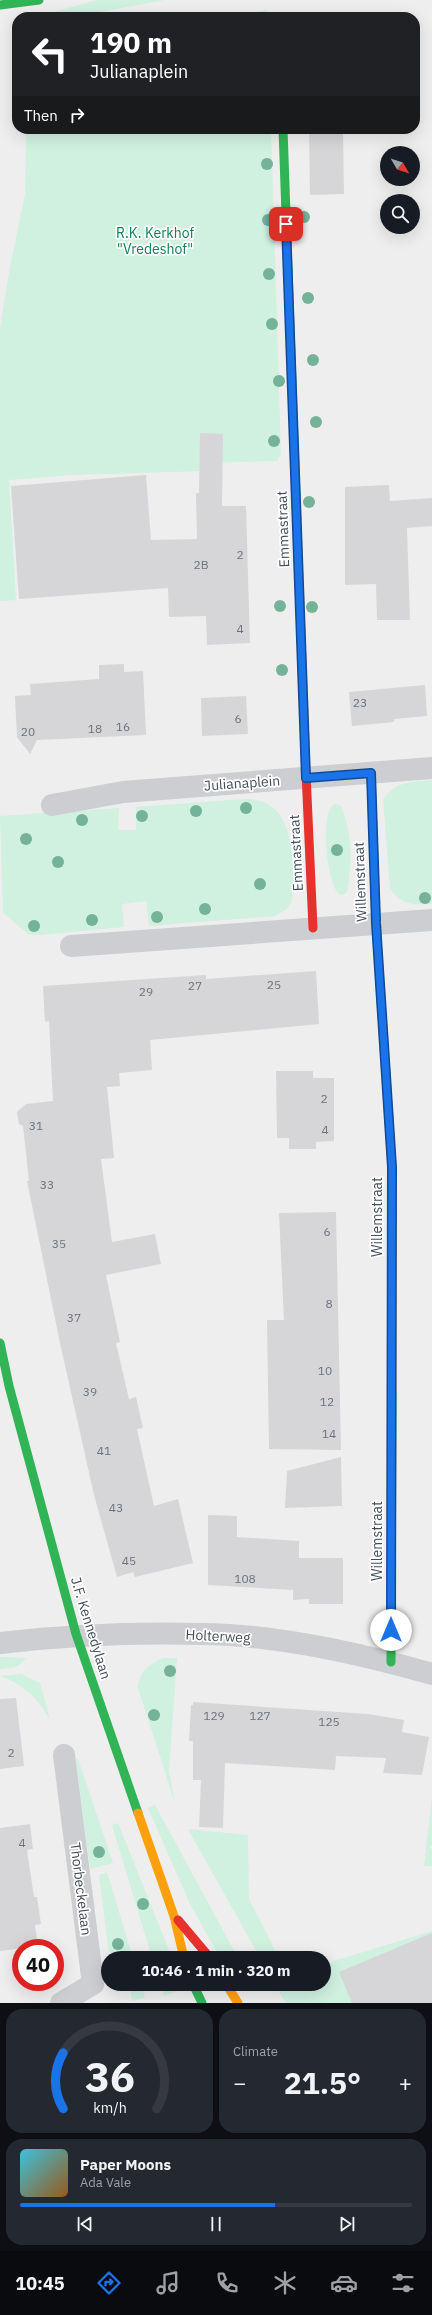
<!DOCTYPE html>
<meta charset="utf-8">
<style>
:root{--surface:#171b24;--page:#242831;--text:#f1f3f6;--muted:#9ea1a6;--line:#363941;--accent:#1a73e8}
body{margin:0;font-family:"IBM Plex Sans",sans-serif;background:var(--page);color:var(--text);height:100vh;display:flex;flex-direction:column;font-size:15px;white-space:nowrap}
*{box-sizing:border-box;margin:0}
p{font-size:13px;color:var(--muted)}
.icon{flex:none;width:22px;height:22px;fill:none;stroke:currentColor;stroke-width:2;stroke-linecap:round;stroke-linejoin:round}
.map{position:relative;height:2003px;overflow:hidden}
.details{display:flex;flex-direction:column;gap:6px;padding:6px;background:#0d0f14;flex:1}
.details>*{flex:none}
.top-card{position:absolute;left:12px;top:12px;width:408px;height:122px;border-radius:16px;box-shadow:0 4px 16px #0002;background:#202124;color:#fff;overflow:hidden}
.needle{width:26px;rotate:129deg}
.tools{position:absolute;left:380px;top:146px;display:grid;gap:8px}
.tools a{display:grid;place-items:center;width:40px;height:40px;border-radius:50%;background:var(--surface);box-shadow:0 4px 16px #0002;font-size:20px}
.speed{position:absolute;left:12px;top:1939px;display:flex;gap:8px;font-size:20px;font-weight:700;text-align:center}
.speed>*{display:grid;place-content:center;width:52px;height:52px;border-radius:50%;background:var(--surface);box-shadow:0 4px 16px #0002;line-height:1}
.speed .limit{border:6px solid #d22;background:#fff;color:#111}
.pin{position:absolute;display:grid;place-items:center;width:34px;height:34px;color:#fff;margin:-17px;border-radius:8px;box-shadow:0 2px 6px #0006}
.me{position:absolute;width:44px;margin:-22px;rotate:0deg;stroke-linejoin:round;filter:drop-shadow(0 0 3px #0008)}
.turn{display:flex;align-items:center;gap:14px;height:84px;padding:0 12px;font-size:18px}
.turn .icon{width:52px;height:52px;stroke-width:2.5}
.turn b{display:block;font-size:28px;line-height:34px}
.then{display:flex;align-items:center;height:38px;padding:0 12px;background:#0003;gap:8px;font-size:15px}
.big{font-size:30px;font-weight:700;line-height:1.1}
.details .card{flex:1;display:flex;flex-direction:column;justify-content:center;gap:6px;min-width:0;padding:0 14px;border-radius:16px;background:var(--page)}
.details .dial{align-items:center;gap:0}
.dial svg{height:104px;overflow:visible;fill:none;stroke:var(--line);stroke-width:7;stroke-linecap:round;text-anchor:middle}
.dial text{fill:var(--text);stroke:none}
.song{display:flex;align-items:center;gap:12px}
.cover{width:48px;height:48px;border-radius:6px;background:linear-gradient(135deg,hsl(190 70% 55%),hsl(30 70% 35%))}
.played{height:4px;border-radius:2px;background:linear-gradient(90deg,var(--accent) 65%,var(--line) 65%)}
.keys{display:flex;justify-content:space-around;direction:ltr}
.heat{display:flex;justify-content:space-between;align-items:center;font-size:22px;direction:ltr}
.details .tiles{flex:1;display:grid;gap:6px;grid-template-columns:1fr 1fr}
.card:last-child{grid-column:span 2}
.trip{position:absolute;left:101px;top:1951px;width:230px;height:40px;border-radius:20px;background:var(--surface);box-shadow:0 4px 16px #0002;font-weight:700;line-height:40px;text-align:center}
.tab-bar{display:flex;height:64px;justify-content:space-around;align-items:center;background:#090b0e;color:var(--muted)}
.tab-bar .icon{width:28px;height:28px}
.tab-bar .active{color:var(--accent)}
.tab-bar b{font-size:18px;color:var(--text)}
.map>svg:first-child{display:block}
.green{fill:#d0f0e0}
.building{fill:#d6d6d8}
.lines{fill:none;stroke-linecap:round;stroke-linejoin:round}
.street{stroke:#ccced1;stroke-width:22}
.fast{stroke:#30b455;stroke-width:9}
.slow{stroke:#ff9f0a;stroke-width:9}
.jam{stroke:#e5322d;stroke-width:9}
.tree{fill:#75b29a}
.route-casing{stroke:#114b97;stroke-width:10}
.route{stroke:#1a73e8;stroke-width:7}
.labels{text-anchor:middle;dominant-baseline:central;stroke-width:3.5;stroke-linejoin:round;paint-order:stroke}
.number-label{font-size:12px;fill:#6a727c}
.park-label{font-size:14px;fill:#118155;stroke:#fff}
.street-label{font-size:14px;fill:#444e5b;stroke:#fff}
</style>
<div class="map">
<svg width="432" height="2003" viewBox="0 0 432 2003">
<rect width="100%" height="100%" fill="#efeeee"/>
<!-- green -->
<g class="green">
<polygon points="97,0 165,0 73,17 35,17"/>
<polygon points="267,10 267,17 225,17"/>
<polygon points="26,129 271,129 281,454 277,461 273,461 204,463 204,471 74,475 9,480 16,600 0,601 0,327 10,267 25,194"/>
<path d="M432,780v124c-19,1 -31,1 -42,-16l-7,-88c12,-19 29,-18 49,-20z"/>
<path d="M231,800c8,0 17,-2 25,0 41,7 38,69 36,101l-6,9 -11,6 -126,10 -3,-25 -24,3 2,23 -84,8 -12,-1 -25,-21 -3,-97 119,-8 -1,22h18v-23z"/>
<path d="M334,804l6,1c13,27 12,58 7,87l-5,3 -4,-1c-11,-16 -19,-78 -4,-90z"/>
<path d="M0,1657l26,1c-7,10 -14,10 -26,11z"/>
<path d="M163,1658h14l-8,113 6,32 -37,-115c1,-17 11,-23 25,-30z"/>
<path d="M21,1674l19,9 10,37c-12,-22 -27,-36 -50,-44z"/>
<polygon points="76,1759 78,1759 113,1863 90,1869"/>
<polygon points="432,1797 432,1845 430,1847 432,1851 432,1866 424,1866"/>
<polygon points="155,1805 238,1958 220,1958 190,1904 148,1808"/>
<polygon points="118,1823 172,1958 152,1958 112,1825"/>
<polygon points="188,1829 248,1835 249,1899 279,1958 260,1958"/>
<polygon points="107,1872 133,1958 126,1958 125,1951 109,1953 99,1875"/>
<polygon points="432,1931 432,2003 286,2003 274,1984 324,1984 324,1964"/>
<polygon points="130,1984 141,1984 145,1998 132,2001"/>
<polygon points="161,1984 183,1984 185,1988 164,1996"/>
</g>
<!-- building -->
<g class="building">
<polygon points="309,129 343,129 344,194 310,195"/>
<polygon points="200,433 223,434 222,506 246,506 250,643 207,645 206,616 169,617 168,588 19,599 11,486 146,475 151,540 197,539 196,493 199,493"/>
<polygon points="389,485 390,501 432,498 432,526 407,528 410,620 377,620 376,584 345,585 345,487"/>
<polygon points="124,664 124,672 143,671 146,735 37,740 30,754 17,737 15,696 31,695 30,684 99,679 99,665"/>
<polygon points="425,685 427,716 394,719 394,722 352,726 349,692"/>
<polygon points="246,696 248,734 202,736 201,698"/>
<polygon points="316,971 319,1024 150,1040 152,1070 119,1073 120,1086 107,1087 114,1158 101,1159 112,1242 155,1234 161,1264 106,1275 120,1342 116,1343 129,1399 136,1397 143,1428 137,1429 154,1506 178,1499 193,1563 135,1577 133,1572 117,1577 94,1495 60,1343 27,1181 29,1181 23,1126 19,1124 17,1112 26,1104 53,1101 49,1021 45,1022 43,986 206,975 206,979"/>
<polygon points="276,1071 313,1071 313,1078 334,1078 334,1141 316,1142 316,1149 289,1149 289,1138 277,1138"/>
<polygon points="336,1212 341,1450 269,1449 267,1320 284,1320 279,1213"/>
<polygon points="341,1457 342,1506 285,1508 287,1471"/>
<polygon points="208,1515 237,1516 237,1537 299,1541 299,1558 343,1558 343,1604 309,1604 309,1599 293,1600 293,1590 208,1585"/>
<polygon points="16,1698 24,1766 0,1769 0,1699"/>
<polygon points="193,1702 368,1714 404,1720 402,1732 429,1737 422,1775 383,1773 386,1758 336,1756 335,1770 225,1763 223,1828 199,1827 201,1780 193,1780 193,1741 189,1741 191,1705 193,1705"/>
<polygon points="30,1824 33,1849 27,1850 34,1897 37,1897 41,1924 35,1925 38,1946 0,1951 0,1828"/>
<polygon points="432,1933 432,2003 352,2003 339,1972"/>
</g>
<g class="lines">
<!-- street -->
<g class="street">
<polyline points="52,805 123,792 432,768"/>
<polyline points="71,946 432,920"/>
<path d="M0,1643c67,-8 135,-11 203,-9 77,1 156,19 229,40"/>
<polyline points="61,2003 93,1984 64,1755"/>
</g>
<!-- fast -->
<g class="fast">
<polyline points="0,5 39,0"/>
<polyline points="283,129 296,498"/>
<polyline points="371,773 376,923 389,1121"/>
<polyline points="0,1343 9,1386 76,1634 138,1813"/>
<polyline points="391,1662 392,1393"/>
<polyline points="193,1984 202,2003"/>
</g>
<!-- slow -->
<g class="slow">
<polyline points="296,498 306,773"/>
<polyline points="389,1121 392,1167 392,1393"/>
<polyline points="138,1813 174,1916 184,1958"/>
<polyline points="226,1984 238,2003"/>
</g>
<!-- jam -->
<g class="jam">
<polyline points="306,773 313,928"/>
<polyline points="178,1920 210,1958"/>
</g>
</g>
<!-- trees -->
<g class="tree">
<circle cx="267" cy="164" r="6"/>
<circle cx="304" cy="217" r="6"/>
<circle cx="268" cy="220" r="6"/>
<circle cx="269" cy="274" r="6"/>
<circle cx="308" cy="298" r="6"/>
<circle cx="272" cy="324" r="6"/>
<circle cx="313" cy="360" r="6"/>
<circle cx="279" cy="381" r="6"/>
<circle cx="316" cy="422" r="6"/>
<circle cx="274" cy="441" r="6"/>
<circle cx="309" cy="502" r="6"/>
<circle cx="280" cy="606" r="6"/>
<circle cx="312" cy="607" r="6"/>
<circle cx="282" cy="670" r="6"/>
<circle cx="246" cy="808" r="6"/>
<circle cx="196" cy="811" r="6"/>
<circle cx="142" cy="816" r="6"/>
<circle cx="82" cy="820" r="6"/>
<circle cx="26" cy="839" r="6"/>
<circle cx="337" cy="850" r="6"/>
<circle cx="58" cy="862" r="6"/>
<circle cx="260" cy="884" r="6"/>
<circle cx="425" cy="898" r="6"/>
<circle cx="205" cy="909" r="6"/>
<circle cx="157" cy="917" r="6"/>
<circle cx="92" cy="920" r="6"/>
<circle cx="34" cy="926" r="6"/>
<circle cx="170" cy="1671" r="6"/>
<circle cx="154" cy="1715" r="6"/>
<circle cx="99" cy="1852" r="6"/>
<circle cx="143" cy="1904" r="6"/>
<circle cx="118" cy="1944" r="6"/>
</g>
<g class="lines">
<!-- route casing -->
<g class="route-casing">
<polyline id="route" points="286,224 306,778 371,773 376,923 392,1167 391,1630"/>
</g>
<!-- route -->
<use href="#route" class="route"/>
</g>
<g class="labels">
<!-- number labels -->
<g class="number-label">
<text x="240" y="554">2</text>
<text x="201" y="564">2B</text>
<text x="240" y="628">4</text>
<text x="360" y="702">23</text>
<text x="238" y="718">6</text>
<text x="123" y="726">16</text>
<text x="95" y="728">18</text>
<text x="28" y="731">20</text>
<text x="274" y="984">25</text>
<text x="195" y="985">27</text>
<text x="146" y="991">29</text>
<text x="324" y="1098">2</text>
<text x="36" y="1125">31</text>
<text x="325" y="1129">4</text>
<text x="47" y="1184">33</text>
<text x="327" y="1231">6</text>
<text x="59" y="1243">35</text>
<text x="329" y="1303">8</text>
<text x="74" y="1317">37</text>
<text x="325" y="1370">10</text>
<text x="90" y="1391">39</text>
<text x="327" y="1401">12</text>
<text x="329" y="1433">14</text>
<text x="104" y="1450">41</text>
<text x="116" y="1507">43</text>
<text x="129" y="1560">45</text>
<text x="245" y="1578">108</text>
<text x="214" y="1715">129</text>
<text x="260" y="1715">127</text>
<text x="329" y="1721">125</text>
<text x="11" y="1752">2</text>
<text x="22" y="1842">4</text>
</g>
<!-- park labels -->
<g class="park-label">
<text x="155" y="233">R.K. Kerkhof<tspan x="155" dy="16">"Vredeshof"</tspan></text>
</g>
<!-- street labels -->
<g class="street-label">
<text transform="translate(283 529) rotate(-92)">Emmastraat</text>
<text transform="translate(242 783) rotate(-4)">Julianaplein</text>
<text transform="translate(296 853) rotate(-93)">Emmastraat</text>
<text transform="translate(360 882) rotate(-92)">Willemstraat</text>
<text transform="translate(377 1217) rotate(-90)">Willemstraat</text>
<text transform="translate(377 1541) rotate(-90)">Willemstraat</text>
<text transform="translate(91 1628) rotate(73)">J.F. Kennedylaan</text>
<text transform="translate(218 1636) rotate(3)">Holterweg</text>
<text transform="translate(81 1889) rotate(83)">Thorbeckelaan</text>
</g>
</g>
</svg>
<div class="tools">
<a><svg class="needle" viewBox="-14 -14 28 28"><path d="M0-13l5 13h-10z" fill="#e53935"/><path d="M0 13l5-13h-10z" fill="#9ea1a6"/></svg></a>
<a><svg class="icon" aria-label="search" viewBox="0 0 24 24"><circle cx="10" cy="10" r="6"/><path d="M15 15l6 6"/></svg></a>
</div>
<div class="speed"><div class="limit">40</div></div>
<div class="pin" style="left:286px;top:224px;background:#d93025"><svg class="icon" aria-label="arrive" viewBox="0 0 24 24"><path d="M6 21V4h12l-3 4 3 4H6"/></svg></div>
<svg class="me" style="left:391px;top:1630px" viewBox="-20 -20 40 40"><circle r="19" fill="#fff"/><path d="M0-13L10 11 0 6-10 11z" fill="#1a73e8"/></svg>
<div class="trip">10:46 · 1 min · 320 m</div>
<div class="top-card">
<div class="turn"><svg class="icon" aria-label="left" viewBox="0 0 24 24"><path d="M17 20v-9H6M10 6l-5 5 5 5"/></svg><div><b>190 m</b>Julianaplein</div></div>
<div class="then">Then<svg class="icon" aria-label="right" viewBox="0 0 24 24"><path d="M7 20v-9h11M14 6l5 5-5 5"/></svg></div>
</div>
</div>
<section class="details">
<div class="tiles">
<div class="card dial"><svg viewBox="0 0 100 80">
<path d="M14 69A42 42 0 1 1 86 69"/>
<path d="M14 69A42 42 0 0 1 14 26" stroke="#1a73e8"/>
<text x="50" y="56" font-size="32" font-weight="700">36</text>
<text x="50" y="72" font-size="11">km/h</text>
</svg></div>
<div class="card"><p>Climate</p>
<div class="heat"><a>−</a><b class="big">21.5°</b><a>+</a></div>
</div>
<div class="card">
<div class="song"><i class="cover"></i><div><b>Paper Moons</b><p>Ada Vale</p></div></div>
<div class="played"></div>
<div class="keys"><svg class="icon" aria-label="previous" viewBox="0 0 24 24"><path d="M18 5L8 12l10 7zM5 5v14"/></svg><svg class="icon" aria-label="pause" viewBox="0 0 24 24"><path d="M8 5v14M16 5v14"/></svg><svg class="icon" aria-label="next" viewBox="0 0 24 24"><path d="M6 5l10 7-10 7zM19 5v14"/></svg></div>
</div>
</div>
</section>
<nav class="tab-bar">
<b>10:45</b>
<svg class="icon active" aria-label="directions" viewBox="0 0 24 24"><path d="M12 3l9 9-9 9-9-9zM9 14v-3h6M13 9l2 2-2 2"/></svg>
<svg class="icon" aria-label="music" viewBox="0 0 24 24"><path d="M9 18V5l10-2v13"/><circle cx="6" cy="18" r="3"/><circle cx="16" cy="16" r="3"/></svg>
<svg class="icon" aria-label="phone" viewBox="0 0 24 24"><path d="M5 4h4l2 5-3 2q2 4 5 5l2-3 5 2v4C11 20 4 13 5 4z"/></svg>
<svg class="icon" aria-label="climate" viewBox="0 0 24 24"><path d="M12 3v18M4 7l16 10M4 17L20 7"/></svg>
<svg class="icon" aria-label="car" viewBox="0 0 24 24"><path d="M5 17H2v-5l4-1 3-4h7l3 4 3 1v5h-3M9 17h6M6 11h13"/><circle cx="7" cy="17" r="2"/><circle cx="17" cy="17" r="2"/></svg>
<svg class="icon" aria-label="filters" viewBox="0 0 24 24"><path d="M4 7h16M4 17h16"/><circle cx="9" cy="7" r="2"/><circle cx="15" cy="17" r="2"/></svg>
</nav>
